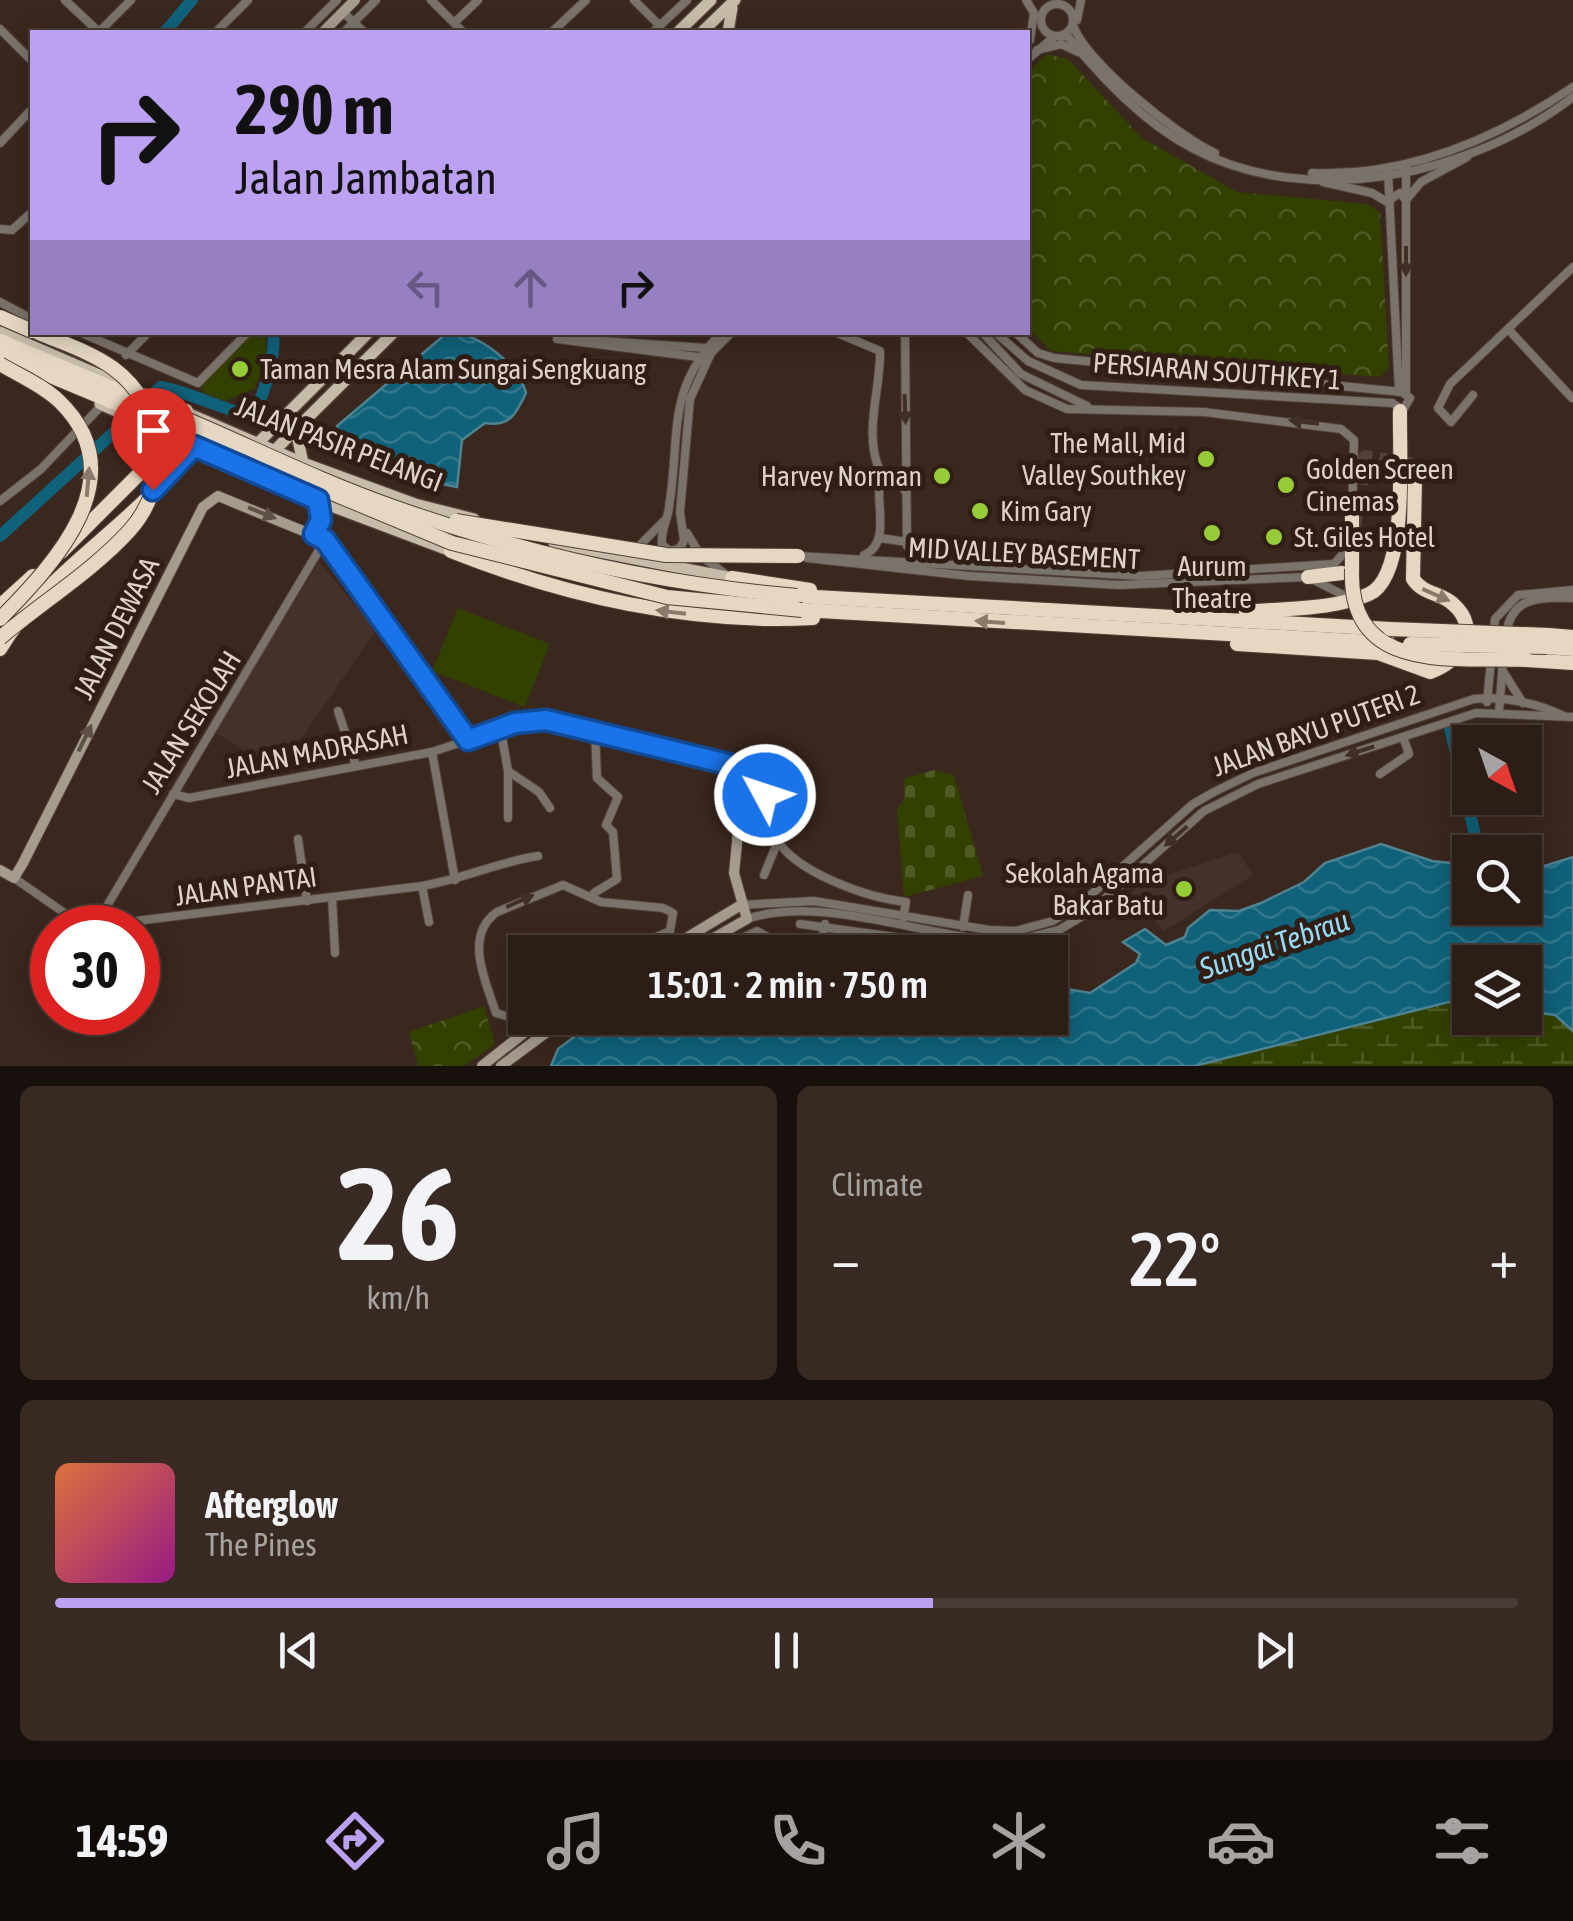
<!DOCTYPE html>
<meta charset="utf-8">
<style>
:root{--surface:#2c1d16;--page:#382a23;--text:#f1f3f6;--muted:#a6a2a1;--line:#483b35;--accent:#bca0f2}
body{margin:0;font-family:"Asap Condensed",sans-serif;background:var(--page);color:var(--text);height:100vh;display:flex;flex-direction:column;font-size:38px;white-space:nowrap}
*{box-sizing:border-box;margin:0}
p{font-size:32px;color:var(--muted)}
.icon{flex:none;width:55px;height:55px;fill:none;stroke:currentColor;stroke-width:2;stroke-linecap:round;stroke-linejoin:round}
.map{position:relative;height:1066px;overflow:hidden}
.side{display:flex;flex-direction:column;gap:20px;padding:20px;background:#18100c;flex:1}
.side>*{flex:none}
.guide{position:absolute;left:30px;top:30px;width:1000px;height:305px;border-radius:0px;box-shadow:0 5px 25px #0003,0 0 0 2px var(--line);background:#bca0f2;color:#111;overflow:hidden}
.needle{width:65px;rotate:140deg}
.controls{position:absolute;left:1452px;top:725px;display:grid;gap:20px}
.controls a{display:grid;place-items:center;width:90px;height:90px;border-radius:0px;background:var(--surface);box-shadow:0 5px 25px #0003,0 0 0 2px var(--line);font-size:50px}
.speed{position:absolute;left:30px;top:905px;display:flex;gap:20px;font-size:50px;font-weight:700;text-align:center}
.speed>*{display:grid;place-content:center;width:130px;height:130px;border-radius:50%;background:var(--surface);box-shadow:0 5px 25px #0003,0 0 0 2px var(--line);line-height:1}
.speed .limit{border:15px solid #d22;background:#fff;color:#111}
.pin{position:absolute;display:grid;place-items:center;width:85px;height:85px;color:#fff;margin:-102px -42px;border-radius:50% 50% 50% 0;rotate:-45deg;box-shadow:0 0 10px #0007}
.pin .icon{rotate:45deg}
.me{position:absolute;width:110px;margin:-55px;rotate:310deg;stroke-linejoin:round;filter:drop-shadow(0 0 8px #0008)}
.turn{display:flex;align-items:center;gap:35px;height:210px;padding:0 40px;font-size:45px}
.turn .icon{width:130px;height:130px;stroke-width:2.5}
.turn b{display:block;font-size:70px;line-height:85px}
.lanes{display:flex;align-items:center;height:95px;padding:0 40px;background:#0003;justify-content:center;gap:50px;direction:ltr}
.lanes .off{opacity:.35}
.big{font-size:75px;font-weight:600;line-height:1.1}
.side .widget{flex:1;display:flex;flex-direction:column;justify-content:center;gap:15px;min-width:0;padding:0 35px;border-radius:15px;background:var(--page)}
.side .dial{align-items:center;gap:0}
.dial b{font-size:130px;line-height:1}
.song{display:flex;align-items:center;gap:30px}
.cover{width:120px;height:120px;border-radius:15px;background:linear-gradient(135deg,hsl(20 70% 55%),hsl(310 70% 35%))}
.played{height:10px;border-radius:5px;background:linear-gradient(90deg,var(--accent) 60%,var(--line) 60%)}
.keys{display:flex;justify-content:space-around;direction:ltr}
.heat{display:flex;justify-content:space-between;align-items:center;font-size:55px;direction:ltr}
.side .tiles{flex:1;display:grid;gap:20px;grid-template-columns:1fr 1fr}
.widget:last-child{grid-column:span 2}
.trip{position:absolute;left:508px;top:935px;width:560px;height:100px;border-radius:0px;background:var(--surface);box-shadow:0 5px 25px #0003,0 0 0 2px var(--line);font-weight:600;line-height:100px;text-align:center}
.menu{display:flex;height:160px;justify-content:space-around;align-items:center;background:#120c09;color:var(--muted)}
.menu .icon{width:70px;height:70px}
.menu .active{color:var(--accent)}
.menu b{font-size:45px;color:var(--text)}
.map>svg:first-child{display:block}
.education{fill:#45312c}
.forest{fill:url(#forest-crowns)}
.wetland{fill:url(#wetland-marsh)}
.cemetery{fill:url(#cemetery-stones)}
.park{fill:#324100}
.water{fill:url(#water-waves);stroke:#4e8392;stroke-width:2.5}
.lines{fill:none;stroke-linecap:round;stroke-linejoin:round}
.river{stroke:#10617a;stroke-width:12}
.highway-tunnel{stroke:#534038;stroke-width:14;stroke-dasharray:14 7;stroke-linecap:butt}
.street-casing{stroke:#54423a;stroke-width:10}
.secondary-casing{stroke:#54423a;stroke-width:12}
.primary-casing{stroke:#54423a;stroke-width:14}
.highway-casing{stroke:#54423a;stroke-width:16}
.street{stroke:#79736b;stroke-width:8}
.secondary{stroke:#a59c8e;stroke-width:10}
.primary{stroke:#c7bba9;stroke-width:11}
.highway{stroke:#e5d7c2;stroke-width:14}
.highway-bridge-casing{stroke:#54423a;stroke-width:16;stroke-linecap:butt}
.highway-bridge{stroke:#e5d7c2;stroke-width:14}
.oneway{fill:#3f2f26}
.oneway2{fill:#8a7a6c}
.oneway3{fill:#5f5045}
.route-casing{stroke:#114b97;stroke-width:25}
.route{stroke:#1a73e8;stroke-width:18}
.poi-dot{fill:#96cc39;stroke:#301e15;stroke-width:4}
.labels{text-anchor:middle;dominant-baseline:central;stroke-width:10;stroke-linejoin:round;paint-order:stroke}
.poi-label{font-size:28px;fill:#ded1cb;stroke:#301e15;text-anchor:start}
.street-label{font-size:28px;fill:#ded1cb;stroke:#301e15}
.water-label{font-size:30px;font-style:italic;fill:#95daf6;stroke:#301e15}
</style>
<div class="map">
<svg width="1573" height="1066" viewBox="0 0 1573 1066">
<defs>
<pattern id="forest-crowns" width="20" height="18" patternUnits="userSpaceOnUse" patternTransform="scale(2.5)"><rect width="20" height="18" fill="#324100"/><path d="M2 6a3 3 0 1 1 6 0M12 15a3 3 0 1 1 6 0" fill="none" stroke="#4f5b24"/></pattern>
<pattern id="wetland-marsh" width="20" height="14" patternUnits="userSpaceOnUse" patternTransform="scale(2.5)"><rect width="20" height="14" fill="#324100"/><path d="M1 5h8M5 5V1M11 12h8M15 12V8" fill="none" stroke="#4f5b24"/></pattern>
<pattern id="cemetery-stones" width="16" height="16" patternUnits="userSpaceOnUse" patternTransform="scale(2.5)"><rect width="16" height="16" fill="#324100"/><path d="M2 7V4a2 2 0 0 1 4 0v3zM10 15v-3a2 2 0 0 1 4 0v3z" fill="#4f5b24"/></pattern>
<pattern id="water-waves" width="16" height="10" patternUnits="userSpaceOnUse" patternTransform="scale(2.5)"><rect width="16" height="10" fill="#10617a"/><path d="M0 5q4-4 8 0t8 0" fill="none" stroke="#32778c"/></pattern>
</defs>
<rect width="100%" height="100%" fill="#3a271e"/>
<!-- education -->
<g class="education">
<polygon points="319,562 376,630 279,771 214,732"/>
<polygon points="1238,852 1253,875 1164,931 1129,895 1142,883"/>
</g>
<!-- forest -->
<g class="forest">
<polygon points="1046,54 1068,59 1142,138 1237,192 1367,204 1380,212 1389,368 1380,377 1051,351 1028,328 1028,72"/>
<polygon points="484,1006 495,1044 464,1066 418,1066 409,1032"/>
</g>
<!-- wetland -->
<polygon class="wetland" points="1450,1001 1470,1004 1470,1018 1525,1018 1525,1011 1555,1015 1573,1031 1573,1066 1194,1066"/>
<!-- cemetery -->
<polygon class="cemetery" points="934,770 954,775 983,876 904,897 897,810 904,799 904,779"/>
<!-- park -->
<g class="park">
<polygon points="253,333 266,333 266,360 254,389 225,401 204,393 200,385"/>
<polygon points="458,608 550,644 525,707 432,671"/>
</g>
<!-- water -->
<g class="water">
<path d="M448,332c29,0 71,32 78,61 -10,21 -16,34 -41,30l-23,17 -5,47c-30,-5 -116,-28 -120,-61z"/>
<polygon points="1381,844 1432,861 1470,865 1470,908 1525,908 1525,872 1573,857 1573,1031 1555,1015 1525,1011 1525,962 1470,962 1470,1004 1449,1002 1194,1066 551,1066 558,1049 599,1018 1050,1018 1050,986 1090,993 1136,963 1140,954 1123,942 1145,929 1166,945 1185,937 1188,928 1210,910 1239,911 1261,903 1304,882 1325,863"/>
</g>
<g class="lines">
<!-- river -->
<g class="river">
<polyline points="165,32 192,0"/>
<path d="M156,391l5,-4c31,6 57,21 88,28 15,-11 27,-63 24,-83"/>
<polyline points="0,536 122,425"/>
<polyline points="1450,728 1479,852"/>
</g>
<!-- highway-tunnel -->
<polyline class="highway-tunnel" points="1354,526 1365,457 1409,464 1415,477"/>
<!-- street casing -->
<g class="street-casing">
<g id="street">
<polyline points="65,0 99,32"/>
<polyline points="431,0 463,32"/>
<polyline points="634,0 660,26"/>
<polyline points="1026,0 1034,13 1030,40"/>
<circle cx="1057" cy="20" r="16"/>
<polyline points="343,12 364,32"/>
<polyline points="1077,20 1081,0"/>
<polyline points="454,23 478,0"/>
<path d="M1073,25c12,37 106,112 142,128"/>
<polyline points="0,29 32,61"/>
<polyline points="99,32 131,0"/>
<polyline points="216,32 248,0"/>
<polyline points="305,32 337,0"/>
<polyline points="344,32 376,0"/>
<polyline points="552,32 586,0"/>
<polyline points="653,32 687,0"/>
<path d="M1061,36l7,1c35,42 75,85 124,111 118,63 280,27 381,-51"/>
<polyline points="1037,50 1061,44 1078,52"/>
<polyline points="1028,59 1055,36"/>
<polyline points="0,143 32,109"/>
<polyline points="1388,172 1399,392"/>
<path d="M1312,173c95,4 184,-34 261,-86"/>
<polyline points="1323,182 1372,193 1389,203"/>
<polyline points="1391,199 1400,193 1406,200 1421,182 1467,157"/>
<polyline points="0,229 12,230 32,212"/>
<polyline points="0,302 32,319"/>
<polyline points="1508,329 1572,398"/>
<polyline points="79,332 198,383 248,332"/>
<path d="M722,332c-57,58 -41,101 -53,175 -1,13 -9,24 -7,38l8,6 9,-2 5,-8 -4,-29 10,-113 21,-46 21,-21"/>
<path d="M835,332l45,19c1,39 -18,84 1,122"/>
<polyline points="905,332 907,546 927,562"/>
<polyline points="966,332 1025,390 1067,409 1204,412 1341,429 1354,440 1352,519"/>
<polyline points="982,332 1021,374 1087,406"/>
<polyline points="995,332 1028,361 1081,385 1392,403"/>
<polyline points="1015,332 1038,353 1054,358 1402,392 1410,398 1403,410 1392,403"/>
<polyline points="566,334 601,341 706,348"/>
<polyline points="557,339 698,357"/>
<polyline points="126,355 149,332"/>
<polyline points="1406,393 1406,168"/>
<polyline points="1473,395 1451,422 1438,408 1450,384 1573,267"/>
<polyline points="881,473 895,473 905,491"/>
<polyline points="0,501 41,469 102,405"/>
<polyline points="687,533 701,556 724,573"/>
<polyline points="880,538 907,542"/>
<polyline points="635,550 664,521"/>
<path d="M864,555c29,-12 9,-57 17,-82"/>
<polyline points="798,556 1141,576 1334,564 1343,554 1347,537"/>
<polyline points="807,558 969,576 1118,585 1308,577 1351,599"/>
<polyline points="1494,632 1495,619 1518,595 1573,590"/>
<path d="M1506,636c4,-40 34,-39 67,-38"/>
<polyline points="1504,673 1523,703"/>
<polyline points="1487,702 1491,661"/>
<polyline points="338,711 356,766"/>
<polyline points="1499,712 1503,660"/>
<polyline points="495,731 502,737 508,771 539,792 550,808"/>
<polyline points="432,752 455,880"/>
<path d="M736,766c35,25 23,40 40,72 19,35 93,60 130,64l-3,16"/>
<polyline points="508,771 508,818"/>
<polyline points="1380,774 1409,754 1403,737"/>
<polyline points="173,794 189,798 432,752 468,740"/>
<polyline points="736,838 774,834"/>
<polyline points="298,839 307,901"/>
<polyline points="764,875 778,841"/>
<path d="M14,878l65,45 16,3 327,-40c41,-7 76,-24 116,-30"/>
<polyline points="422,886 429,922"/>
<polyline points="594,893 617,879 613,832 606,825 618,797 597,778 595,730"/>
<polyline points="332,897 335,953"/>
<path d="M741,905l73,-4 175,29 27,1 37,-10 32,-21 108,-96 21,-12 39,-19 221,-74c30,-3 63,4 90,17"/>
<path d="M747,919c70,-24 171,15 243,21h28l41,-10 32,-19 113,-100 54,-27 218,-71 97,4"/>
<polyline points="800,924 895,937 900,941 899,952"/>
<polyline points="95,926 325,540"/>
<polyline points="963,927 968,895"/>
<polyline points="705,944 723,947 757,931 794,952"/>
<polyline points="820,952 825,924"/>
<path d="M525,1007l-19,9 -10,-3c-10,-31 -33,-77 1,-101l66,-27 38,17 62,6 10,5 -3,18 -47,21"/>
</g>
</g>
<!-- secondary casing -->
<g class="secondary-casing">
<g id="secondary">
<polyline points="323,32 355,0"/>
<polyline points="0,870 14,878 23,863 203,507 218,496 325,540 468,740 515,723 546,720 736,766 743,782 734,873 747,919 689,952"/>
<polyline points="663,952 741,905"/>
<polyline points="482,1066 543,1018"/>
<polyline points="501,1066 566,1018"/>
</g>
</g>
<!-- primary casing -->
<g class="primary-casing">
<g id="primary">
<polyline points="678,32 711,0"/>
<polyline points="702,32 735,0"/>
<polyline points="728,32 732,8"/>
<polyline points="0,332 303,463 415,504 474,519"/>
<polyline points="100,404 143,423"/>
<polyline points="164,433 318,501 451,551"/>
<polyline points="255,446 369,332"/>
<polyline points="271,454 394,332"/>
<polyline points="303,463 298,440 307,423"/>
<polyline points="314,534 321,520 318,501"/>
<polyline points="554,543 732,578"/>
</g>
</g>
<!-- highway casing -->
<g class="highway-casing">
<g id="highway">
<polyline points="0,341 174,414"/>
<polyline points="0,355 168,425"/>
<polyline points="138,420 149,441 142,467"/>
<polyline points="1352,517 1352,569"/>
<path d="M451,551c113,45 240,74 362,67"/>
<polyline points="61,552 155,458 186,411"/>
<polyline points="1308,577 1342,573"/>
<polyline points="732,578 810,590"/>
<polyline points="797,596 1390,629"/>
<polyline points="0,606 33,576"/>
<polyline points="802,610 1389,643"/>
<path d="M1246,612c38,-4 88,-2 123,-18 40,-18 30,-142 31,-183"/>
<polyline points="1548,635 1573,637"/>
<path d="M1237,644l141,9 52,19c30,-10 52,-43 23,-68 -13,-12 -29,-9 -40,-25l2,-102"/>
<polyline points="1547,647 1573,649"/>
<path d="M0,649c51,-87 152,-131 202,-219"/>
<polyline points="1527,660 1573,663"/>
</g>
</g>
<!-- street -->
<use href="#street" class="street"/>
<!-- secondary -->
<use href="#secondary" class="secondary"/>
<!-- primary -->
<use href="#primary" class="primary"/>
<!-- highway -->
<use href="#highway" class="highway"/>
<!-- highway-bridge casing -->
<g class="highway-bridge-casing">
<g id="highway-bridge">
<polyline points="0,317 32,331"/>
<path d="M0,364c20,12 42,21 59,37 78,75 -4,162 -59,218"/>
<path d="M174,414c72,30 143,66 217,92 131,47 267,78 406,90"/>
<polyline points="168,425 452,543 667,597 802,610"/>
<polyline points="456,521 666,555 798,556"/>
<path d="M1352,569c-4,106 101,88 175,91"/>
<polyline points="1390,629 1548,635"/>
<path d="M0,638c42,-36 93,-67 130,-108 43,-48 35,-124 -17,-162 -22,-16 -51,-25 -76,-36"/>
<polyline points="1410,644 1547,647"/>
</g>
</g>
<!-- highway-bridge -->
<use href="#highway-bridge" class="highway-bridge"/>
</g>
<!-- one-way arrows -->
<defs><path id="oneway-solid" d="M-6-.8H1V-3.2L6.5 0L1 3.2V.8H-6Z" transform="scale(2.5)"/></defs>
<g class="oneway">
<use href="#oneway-solid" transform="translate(1406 261) rotate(90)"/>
<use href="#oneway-solid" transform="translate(905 409) rotate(88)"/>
<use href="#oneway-solid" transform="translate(1304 422) rotate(-173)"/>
<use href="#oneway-solid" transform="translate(1360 751) rotate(162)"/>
<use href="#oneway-solid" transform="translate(1176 836) rotate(139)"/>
<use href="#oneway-solid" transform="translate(520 901) rotate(-24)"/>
</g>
<g class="oneway2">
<use href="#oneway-solid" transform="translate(88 482) rotate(-85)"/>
<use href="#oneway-solid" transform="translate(1436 595) rotate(24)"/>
<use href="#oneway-solid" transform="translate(671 612) rotate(-173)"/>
<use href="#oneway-solid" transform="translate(990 622) rotate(-176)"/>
</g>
<g class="oneway3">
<use href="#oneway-solid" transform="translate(262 513) rotate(22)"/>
<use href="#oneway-solid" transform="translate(85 738) rotate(-64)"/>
</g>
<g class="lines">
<!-- route casing -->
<g class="route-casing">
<polyline id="route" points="153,490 194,446 318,500 321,520 314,534 325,540 468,740 515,723 546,720 736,766 765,795"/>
</g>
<!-- route -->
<use href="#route" class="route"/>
</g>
<!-- markers -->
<g class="poi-dot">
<circle cx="240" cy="369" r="10"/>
<circle cx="1206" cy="459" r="10"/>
<circle cx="942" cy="476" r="10"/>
<circle cx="1286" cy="485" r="10"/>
<circle cx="980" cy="511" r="10"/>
<circle cx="1212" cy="533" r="10"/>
<circle cx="1274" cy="537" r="10"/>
<circle cx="1184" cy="889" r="10"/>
</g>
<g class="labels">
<!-- poi labels -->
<g class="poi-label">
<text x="260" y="369">Taman Mesra Alam Sungai Sengkuang</text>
<text x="1186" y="443" text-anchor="end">The Mall, Mid<tspan x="1186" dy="32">Valley Southkey</tspan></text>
<text x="1306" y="469">Golden Screen<tspan x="1306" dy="32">Cinemas</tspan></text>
<text x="922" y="476" text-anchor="end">Harvey Norman</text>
<text x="1000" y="511">Kim Gary</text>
<text x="1294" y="537">St. Giles Hotel</text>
<text x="1212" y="566" text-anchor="middle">Aurum<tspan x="1212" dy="32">Theatre</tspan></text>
<text x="1164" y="873" text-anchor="end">Sekolah Agama<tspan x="1164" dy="32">Bakar Batu</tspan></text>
</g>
<!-- street labels -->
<g class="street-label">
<text transform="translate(1217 371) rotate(4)">PERSIARAN SOUTHKEY 1</text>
<text transform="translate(339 444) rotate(21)">JALAN PASIR PELANGI</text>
<text transform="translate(1024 553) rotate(3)">MID VALLEY BASEMENT</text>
<text transform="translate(116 628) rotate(-63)">JALAN DEWASA</text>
<text transform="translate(191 722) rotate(-58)">JALAN SEKOLAH</text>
<text transform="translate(1316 730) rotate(-20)">JALAN BAYU PUTERI 2</text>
<text transform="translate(317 751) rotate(-11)">JALAN MADRASAH</text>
<text transform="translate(246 886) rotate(-8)">JALAN PANTAI</text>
</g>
<!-- water labels -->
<g class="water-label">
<text transform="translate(1274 944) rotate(-19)">Sungai Tebrau</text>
</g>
</g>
</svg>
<div class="controls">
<a><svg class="needle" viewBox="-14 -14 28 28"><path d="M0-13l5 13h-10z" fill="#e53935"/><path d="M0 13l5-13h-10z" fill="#a6a2a1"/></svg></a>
<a><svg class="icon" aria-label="search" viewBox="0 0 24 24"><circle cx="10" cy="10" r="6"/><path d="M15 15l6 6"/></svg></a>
<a><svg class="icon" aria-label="layers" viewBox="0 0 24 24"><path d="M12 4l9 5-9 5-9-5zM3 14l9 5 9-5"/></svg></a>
</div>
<div class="speed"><div class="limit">30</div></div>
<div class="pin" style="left:153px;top:490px;background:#d93025"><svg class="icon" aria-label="arrive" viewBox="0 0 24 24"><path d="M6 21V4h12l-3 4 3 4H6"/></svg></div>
<svg class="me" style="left:765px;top:795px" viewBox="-20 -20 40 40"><circle r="17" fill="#1a73e8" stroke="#fff" stroke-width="3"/><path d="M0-11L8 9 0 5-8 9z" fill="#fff"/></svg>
<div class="trip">15:01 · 2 min · 750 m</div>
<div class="guide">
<div class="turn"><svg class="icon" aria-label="right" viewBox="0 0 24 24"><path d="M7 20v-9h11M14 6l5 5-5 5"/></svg><div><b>290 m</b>Jalan Jambatan</div></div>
<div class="lanes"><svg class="icon off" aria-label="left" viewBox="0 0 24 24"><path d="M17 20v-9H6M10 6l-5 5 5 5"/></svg><svg class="icon off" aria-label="ahead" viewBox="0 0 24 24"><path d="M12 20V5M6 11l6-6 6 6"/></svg><svg class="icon" aria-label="right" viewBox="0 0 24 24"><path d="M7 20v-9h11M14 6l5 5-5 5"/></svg></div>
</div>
</div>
<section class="side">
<div class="tiles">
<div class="widget dial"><b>26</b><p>km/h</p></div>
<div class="widget"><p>Climate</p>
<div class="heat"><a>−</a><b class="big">22°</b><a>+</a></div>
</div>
<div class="widget">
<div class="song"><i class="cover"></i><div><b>Afterglow</b><p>The Pines</p></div></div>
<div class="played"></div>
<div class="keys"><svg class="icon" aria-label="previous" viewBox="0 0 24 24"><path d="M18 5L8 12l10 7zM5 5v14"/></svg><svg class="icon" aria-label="pause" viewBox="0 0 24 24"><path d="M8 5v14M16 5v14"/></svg><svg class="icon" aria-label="next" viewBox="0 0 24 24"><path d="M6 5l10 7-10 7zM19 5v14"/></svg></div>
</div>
</div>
</section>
<nav class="menu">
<b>14:59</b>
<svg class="icon active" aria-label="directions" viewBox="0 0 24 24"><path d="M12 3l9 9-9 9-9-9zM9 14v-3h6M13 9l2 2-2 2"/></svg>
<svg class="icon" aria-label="music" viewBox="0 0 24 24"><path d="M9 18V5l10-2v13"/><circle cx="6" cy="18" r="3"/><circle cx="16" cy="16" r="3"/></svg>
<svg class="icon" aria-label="phone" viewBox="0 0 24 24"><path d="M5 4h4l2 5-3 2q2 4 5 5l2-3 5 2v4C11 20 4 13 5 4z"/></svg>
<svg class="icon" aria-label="climate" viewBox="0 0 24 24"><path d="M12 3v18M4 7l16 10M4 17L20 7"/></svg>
<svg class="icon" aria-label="car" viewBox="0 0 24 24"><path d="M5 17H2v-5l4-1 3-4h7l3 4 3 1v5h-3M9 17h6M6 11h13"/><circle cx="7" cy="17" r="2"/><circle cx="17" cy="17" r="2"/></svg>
<svg class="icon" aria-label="filters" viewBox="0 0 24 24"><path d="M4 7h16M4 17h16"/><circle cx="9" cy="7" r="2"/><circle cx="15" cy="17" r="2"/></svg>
</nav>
